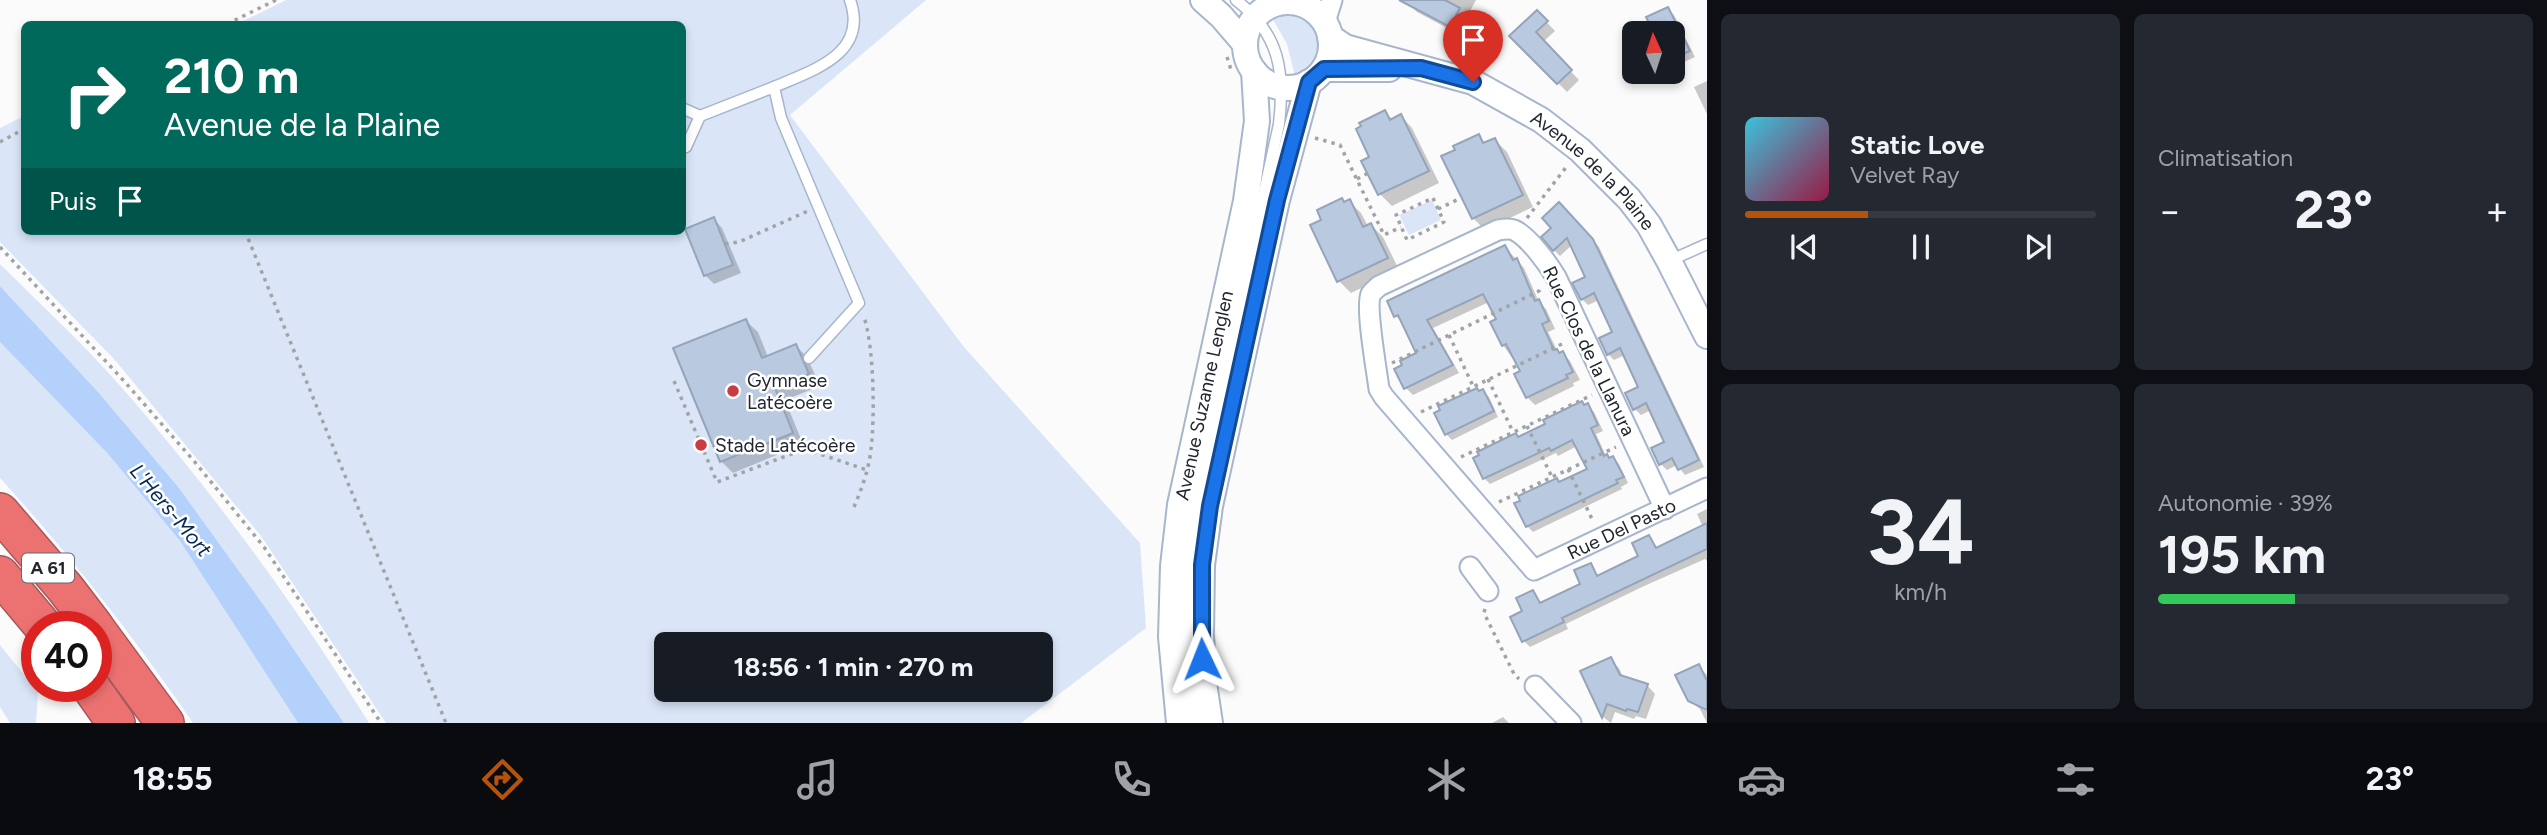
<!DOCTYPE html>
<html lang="fr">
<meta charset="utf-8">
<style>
:root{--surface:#171b24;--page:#242831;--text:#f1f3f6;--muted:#9ea1a6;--line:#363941;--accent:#b45309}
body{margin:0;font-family:Figtree,sans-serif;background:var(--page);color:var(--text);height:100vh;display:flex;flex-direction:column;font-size:26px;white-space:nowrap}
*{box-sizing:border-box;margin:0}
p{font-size:23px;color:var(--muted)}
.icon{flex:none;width:38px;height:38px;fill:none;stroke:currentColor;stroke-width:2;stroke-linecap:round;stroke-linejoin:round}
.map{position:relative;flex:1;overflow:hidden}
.drawer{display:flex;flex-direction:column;gap:14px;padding:14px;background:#0d0f14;width:840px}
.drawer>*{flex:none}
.guide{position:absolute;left:21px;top:21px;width:665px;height:214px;border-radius:10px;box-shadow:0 4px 10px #0003;background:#00695c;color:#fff;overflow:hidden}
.needle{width:46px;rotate:357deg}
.controls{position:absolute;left:1622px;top:21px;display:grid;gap:14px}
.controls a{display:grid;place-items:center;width:63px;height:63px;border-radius:10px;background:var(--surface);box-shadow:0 4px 10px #0003;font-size:35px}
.speed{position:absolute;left:21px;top:611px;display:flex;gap:14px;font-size:35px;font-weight:700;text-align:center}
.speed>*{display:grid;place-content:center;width:91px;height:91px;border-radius:50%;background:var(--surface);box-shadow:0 4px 10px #0003;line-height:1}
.speed .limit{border:10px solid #d22;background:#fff;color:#111}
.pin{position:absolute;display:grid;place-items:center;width:60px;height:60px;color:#fff;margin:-72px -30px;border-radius:50% 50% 50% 0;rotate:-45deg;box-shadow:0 0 7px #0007}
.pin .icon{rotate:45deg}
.me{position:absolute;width:77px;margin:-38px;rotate:358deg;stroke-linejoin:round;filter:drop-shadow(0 0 5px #0008)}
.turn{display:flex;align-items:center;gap:24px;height:147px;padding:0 28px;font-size:32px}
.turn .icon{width:91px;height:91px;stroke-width:2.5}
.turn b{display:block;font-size:49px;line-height:60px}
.then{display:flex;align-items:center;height:66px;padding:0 28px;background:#0003;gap:14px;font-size:26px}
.big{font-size:52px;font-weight:700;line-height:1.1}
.drawer .widget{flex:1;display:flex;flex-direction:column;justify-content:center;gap:10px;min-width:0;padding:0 24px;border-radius:10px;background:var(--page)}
.drawer .dial{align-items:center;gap:0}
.dial b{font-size:91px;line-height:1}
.song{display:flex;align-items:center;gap:21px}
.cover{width:84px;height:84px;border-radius:10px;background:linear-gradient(135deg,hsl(190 70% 55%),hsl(340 70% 35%))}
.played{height:7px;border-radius:4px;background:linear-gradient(90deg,var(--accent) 35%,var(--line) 35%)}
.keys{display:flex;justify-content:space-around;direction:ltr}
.heat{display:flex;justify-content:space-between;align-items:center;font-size:38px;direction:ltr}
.charge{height:10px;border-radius:5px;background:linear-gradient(90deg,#34c759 39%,var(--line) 0)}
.drawer .tiles{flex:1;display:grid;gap:14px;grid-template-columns:repeat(2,1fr)}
.trip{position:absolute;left:654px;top:632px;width:399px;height:70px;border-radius:10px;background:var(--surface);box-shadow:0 4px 10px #0003;font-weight:700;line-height:70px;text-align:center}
.dock{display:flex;height:112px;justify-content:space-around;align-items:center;background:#090b0e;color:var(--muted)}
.dock .icon{width:49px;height:49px}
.dock .selected{color:var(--accent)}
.dock b{font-size:32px;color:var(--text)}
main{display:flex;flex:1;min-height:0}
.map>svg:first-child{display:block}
.green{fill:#dae6f8;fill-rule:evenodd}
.water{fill:#b3d1fa}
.shadow{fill:#0003}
.building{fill:#b9c9df;stroke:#95a4b9;stroke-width:2}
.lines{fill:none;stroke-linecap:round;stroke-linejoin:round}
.service-casing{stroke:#a7b6cc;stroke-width:13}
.minor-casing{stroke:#a7b6cc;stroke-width:23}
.tertiary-casing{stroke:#a7b6cc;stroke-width:28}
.motorway-casing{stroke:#a5585b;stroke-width:40}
.path{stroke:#a1a4a7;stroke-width:3.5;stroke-dasharray:3.5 5;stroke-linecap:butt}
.service{stroke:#fff;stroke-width:10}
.minor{stroke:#fff;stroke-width:19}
.tertiary{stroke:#fff;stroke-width:24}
.motorway{stroke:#ec7272;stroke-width:37}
.route-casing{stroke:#114b97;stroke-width:18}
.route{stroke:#1a73e8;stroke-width:12}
.poi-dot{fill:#cb3b44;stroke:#fff;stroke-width:2.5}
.labels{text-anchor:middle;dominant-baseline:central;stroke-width:5;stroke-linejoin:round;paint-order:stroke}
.shield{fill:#fff;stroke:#64686d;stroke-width:2}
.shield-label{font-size:18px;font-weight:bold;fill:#21272f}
.street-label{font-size:19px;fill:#21272f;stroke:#fff}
.poi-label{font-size:19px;fill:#21272f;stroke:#fff;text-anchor:start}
.water-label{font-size:21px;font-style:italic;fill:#062a57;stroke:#fff}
</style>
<main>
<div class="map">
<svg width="1707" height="723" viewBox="0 0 1707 723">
<rect width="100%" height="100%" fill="#fbfbfb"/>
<!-- green -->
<g class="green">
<path d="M286,0h640l-136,115 174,232 176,196 6,85 -125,95h-635l-125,-187 -147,-177 -114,-117v-114l24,-12v115h658v-207h-445zM667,644h374v46h-374z"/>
<path d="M1282,12c44,-4 55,53 13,64l-8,-32 -16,-28z"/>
<polygon points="1432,200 1441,220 1409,235 1399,215"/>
<path d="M0,264c41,41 85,81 123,125 91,104 173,217 246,334h-25l-79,-116 -86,-119 -80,-95 -99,-107z"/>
<path d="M0,342l108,112 72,87 118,182h-105c-59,-86 -123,-168 -193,-245z"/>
<polygon points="0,645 38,692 36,723 10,723 0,707"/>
</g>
<!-- water -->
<polygon class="water" points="0,286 99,393 179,488 265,607 344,723 298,723 180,541 108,454 0,342"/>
<!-- shadow -->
<g class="shadow">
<polygon points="1412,0 1476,0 1458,34 1417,12 1409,4"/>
<polygon points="1668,9 1674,15 1695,57 1675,66 1673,33 1656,33 1648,18"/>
<polygon points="1537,12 1555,31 1543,42 1579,80 1567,92 1512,36"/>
<polygon points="1707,81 1707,114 1694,87"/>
<polygon points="1385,112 1393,120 1401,116 1412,128 1439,183 1392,206 1380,194 1364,162 1372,158"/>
<polygon points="1479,136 1486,144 1495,140 1507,152 1533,207 1485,230 1473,218"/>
<polygon points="1342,200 1345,203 1349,201 1361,213 1368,226 1371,225 1383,237 1399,270 1351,293 1339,281 1324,221"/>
<polygon points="1565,210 1599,247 1704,467 1685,475 1677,465 1667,470 1661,464 1666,443 1651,410 1641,415 1635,409 1640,388 1625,355 1614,360 1608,354 1614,333 1599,300 1588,305 1582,299 1588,278 1572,245 1560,256 1554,250 1553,228"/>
<polygon points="714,219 722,228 741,273 714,284 705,275"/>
<polygon points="1505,247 1524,268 1539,302 1546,309 1555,329 1548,332 1558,352 1563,353 1570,361 1580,380 1573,383 1574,386 1535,405 1527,397 1522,372 1503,345 1498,320 1489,302 1433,328 1459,373 1413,395 1406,388 1419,354 1403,324 1396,316"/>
<polygon points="746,321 758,332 768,357 796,346 807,357 820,386 785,400 803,444 733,473 721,461"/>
<polygon points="1483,391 1489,397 1498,417 1452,440 1446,434"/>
<polygon points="1588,406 1594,412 1603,431 1596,434 1606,456 1610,460 1613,458 1619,464 1628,483 1621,487 1622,489 1533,532 1527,526 1557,480 1561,483 1589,470 1577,446 1558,456 1556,453 1490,484 1484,478 1519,438"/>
<polygon points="1707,509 1707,561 1705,559 1642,587 1566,624 1568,629 1530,647 1524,641 1512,618 1525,612 1533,592 1542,604 1583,584 1591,565 1599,577 1641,557 1649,537 1658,549 1703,527 1697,514"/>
<polygon points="1610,659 1619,668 1623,677 1647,685 1655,694 1646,719 1636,716 1634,719 1615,712 1611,723 1603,717 1583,672"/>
<polygon points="1698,666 1707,675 1707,723 1700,709 1689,700"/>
<polygon points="1503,717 1509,723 1492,723"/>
</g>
<!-- building -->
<g class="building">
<polygon points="1399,0 1445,0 1460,8 1450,27"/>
<polygon points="1668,7 1690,51 1673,58 1673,33 1654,33 1646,17"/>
<polygon points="1537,10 1548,21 1536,32 1572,70 1557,84 1509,36"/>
<polygon points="1385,110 1390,120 1401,114 1429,171 1378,195 1361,161 1369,157 1356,129 1361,126 1359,123"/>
<polygon points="1479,134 1483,143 1495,138 1523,195 1472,219 1441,156 1455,150 1453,146"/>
<polygon points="1342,198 1344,202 1350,199 1363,227 1371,223 1388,258 1337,282 1310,225 1321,220 1317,210"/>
<polygon points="1559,202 1593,239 1699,460 1678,470 1672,458 1659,465 1651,448 1664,442 1646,403 1633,410 1625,393 1638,387 1620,348 1607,355 1599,338 1612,332 1594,293 1581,300 1572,283 1585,277 1567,238 1553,251 1541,237 1551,228 1542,218"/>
<polygon points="714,217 733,265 704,276 685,229"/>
<polygon points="1505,245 1513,260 1517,258 1535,301 1539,299 1549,321 1542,324 1554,350 1557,349 1559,353 1563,351 1573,372 1566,375 1568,378 1526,398 1514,374 1520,371 1506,344 1502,346 1490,322 1496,319 1483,294 1427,320 1453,365 1404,389 1394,369 1402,365 1400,361 1416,353 1398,315 1394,317 1387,301"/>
<polygon points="746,319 762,358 796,344 809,374 775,388 793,433 720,462 673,348"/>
<polygon points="1477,388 1479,391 1483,389 1494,411 1445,435 1434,413 1440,410 1438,406"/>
<polygon points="1582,401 1584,405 1588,403 1598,425 1591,428 1604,456 1607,454 1609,458 1613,456 1624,477 1616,480 1618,483 1526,527 1514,503 1520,501 1518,496 1557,478 1559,482 1587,469 1572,440 1551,451 1549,448 1483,479 1473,458 1479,455 1477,452 1516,433 1518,437 1545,424 1543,420"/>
<polygon points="1707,523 1707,549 1562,618 1564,622 1522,642 1510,617 1522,611 1516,598 1533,590 1540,603 1580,584 1574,570 1591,563 1597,576 1638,556 1632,543 1649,535 1656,548"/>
<polygon points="1611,657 1620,675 1648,684 1638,712 1627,709 1626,711 1607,704 1602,718 1580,671"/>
<polygon points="1699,664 1707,681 1707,710 1688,701 1675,675"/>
</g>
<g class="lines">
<!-- service casing -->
<g class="service-casing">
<g id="service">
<polyline points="682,108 700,116 686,147 682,145"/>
<polyline points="700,116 774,87"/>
<polyline points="1669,261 1707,244"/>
<path d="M809,358l50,-55 -78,-185 -7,-31c39,-17 95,-33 76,-87"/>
<path d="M1194,723c-10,-73 -8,-143 1,-216l84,-383c6,-52 1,-90 -43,-124"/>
</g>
</g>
<!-- minor casing -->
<g class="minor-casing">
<g id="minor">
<polyline points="1294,2 1297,0"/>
<polyline points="1325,22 1332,0"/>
<path id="s1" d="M1665,509l-109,-232c-8,-13 -27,-40 -42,-47 -5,-2 -10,-1 -16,0l-119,56c-2,2 -7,6 -8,8 -6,12 6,78 8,95l5,8 150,173 173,-82"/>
<polyline points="1470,567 1488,591"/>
<polyline points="1535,686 1571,723"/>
</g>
</g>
<!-- tertiary casing -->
<g class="tertiary-casing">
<g id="tertiary">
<polyline points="1203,0 1221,16 1245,44"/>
<circle cx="1288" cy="45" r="43"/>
<path id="s2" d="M1330,37l15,10 128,35 68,38 39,30 49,49 20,26 20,36 38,75"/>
<polyline points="1324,69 1389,69"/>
<path id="s3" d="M1179,723l-8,-86 2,-71 7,-61 66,-304 11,-80 -3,-50"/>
<polyline points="1210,723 1204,683 1201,635 1202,565 1210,506 1277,200 1309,82"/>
</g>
</g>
<!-- motorway casing -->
<g class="motorway-casing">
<g id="motorway">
<polyline points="0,512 65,588 94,626"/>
<polyline points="0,575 43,626"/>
<polyline points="96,629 165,723"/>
<polyline points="90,686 116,723"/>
</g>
</g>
<!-- path -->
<g class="path">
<polyline points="227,24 276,0"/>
<polyline points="1227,57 1232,73"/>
<polyline points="1315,138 1340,145 1384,235 1401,227"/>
<polyline points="0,142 24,129"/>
<polyline points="1357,179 1368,173"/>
<polygon points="1433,198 1444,222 1407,240 1396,215"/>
<polyline points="1438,209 1461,198"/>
<polyline points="1527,218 1567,166"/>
<polyline points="245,231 446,723"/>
<polyline points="725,244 739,242 808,211"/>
<polyline points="0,247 124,381 194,461 264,547 381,723"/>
<polyline points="1449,335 1473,386"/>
<polyline points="1392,363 1539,291 1541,287"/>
<polyline points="1488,379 1513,432"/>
<polyline points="674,381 717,482 805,449 867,470"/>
<polyline points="1421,412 1566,342"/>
<polyline points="1527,426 1552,477"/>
<polyline points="1461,457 1592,395"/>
<polyline points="1568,469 1593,521"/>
<polyline points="1499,502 1616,447"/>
<path d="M854,507c8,-19 15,-38 17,-58 4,-32 3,-102 -7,-132"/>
<polyline points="1485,609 1484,613 1514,674 1519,679"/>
</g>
<!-- service -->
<use href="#service" class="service"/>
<!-- minor -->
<use href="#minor" class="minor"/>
<!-- tertiary -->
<use href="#tertiary" class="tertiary"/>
<!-- motorway -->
<use href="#motorway" class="motorway"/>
</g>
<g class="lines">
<!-- route casing -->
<g class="route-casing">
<polyline id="route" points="1202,659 1202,565 1210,506 1277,200 1309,82 1324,69 1421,68 1473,82"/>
</g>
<!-- route -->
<use href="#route" class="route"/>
</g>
<!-- markers -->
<g class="poi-dot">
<circle cx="733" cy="391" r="7"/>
<circle cx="701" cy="445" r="7"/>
</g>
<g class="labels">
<!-- shield labels -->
<rect class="shield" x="22" y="553.5" width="52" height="29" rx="5"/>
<g class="shield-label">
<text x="48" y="568">A 61</text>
</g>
<!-- street labels -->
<g class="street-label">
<text stroke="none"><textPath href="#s2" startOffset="301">Avenue de la Plaine</textPath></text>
<text transform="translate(1589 351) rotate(64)">Rue Clos de la Llanura</text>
<text stroke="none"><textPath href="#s3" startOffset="331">Avenue Suzanne Lenglen</textPath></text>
<text stroke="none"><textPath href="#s1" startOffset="910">Rue Del Pasto</textPath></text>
</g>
<!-- poi labels -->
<g class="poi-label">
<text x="747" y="380">Gymnase<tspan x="747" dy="22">Latécoère</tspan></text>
<text x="715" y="445">Stade Latécoère</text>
</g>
<!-- water labels -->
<g class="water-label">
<text transform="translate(171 510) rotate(50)">L'Hers-Mort</text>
</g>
</g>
</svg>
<div class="controls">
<a><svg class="needle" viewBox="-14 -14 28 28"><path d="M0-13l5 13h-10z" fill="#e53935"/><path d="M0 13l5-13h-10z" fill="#9ea1a6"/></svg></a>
</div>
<div class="speed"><div class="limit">40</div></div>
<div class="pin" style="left:1473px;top:82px;background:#d93025"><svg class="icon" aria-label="arrive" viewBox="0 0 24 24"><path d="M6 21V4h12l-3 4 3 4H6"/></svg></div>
<svg class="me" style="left:1202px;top:659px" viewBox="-20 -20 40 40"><path d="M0-17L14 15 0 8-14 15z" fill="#1a73e8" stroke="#fff" stroke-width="4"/></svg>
<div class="trip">18:56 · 1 min · 270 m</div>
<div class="guide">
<div class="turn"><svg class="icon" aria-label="right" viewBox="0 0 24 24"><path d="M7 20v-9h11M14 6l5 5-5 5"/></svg><div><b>210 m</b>Avenue de la Plaine</div></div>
<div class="then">Puis<svg class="icon" aria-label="arrive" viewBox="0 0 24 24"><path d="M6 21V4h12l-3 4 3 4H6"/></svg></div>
</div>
</div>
<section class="drawer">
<div class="tiles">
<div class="widget">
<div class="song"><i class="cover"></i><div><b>Static Love</b><p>Velvet Ray</p></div></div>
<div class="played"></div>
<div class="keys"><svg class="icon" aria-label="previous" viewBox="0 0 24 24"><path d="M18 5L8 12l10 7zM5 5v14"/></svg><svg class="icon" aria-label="pause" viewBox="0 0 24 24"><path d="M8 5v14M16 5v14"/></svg><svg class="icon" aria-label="next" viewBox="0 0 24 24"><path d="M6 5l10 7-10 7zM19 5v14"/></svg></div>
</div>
<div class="widget"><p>Climatisation</p>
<div class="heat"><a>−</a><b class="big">23°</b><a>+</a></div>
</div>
<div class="widget dial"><b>34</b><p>km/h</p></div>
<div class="widget"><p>Autonomie · 39%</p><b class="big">195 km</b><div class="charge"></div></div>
</div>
</section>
</main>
<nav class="dock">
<b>18:55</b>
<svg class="icon selected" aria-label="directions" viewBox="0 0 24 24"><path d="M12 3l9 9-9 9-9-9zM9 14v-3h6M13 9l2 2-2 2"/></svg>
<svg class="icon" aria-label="music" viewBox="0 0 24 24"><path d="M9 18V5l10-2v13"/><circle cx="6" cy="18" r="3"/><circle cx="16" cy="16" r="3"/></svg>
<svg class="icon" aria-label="phone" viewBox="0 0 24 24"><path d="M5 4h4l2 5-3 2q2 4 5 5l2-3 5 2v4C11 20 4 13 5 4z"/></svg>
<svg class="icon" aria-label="climate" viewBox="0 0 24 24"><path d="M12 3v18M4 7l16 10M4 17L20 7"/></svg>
<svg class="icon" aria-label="car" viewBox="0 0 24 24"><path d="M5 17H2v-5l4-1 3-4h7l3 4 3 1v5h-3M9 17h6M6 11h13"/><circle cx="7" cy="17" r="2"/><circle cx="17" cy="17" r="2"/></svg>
<svg class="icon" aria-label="filters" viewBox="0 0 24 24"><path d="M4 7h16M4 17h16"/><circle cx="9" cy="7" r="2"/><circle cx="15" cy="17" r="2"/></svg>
<b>23°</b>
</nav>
